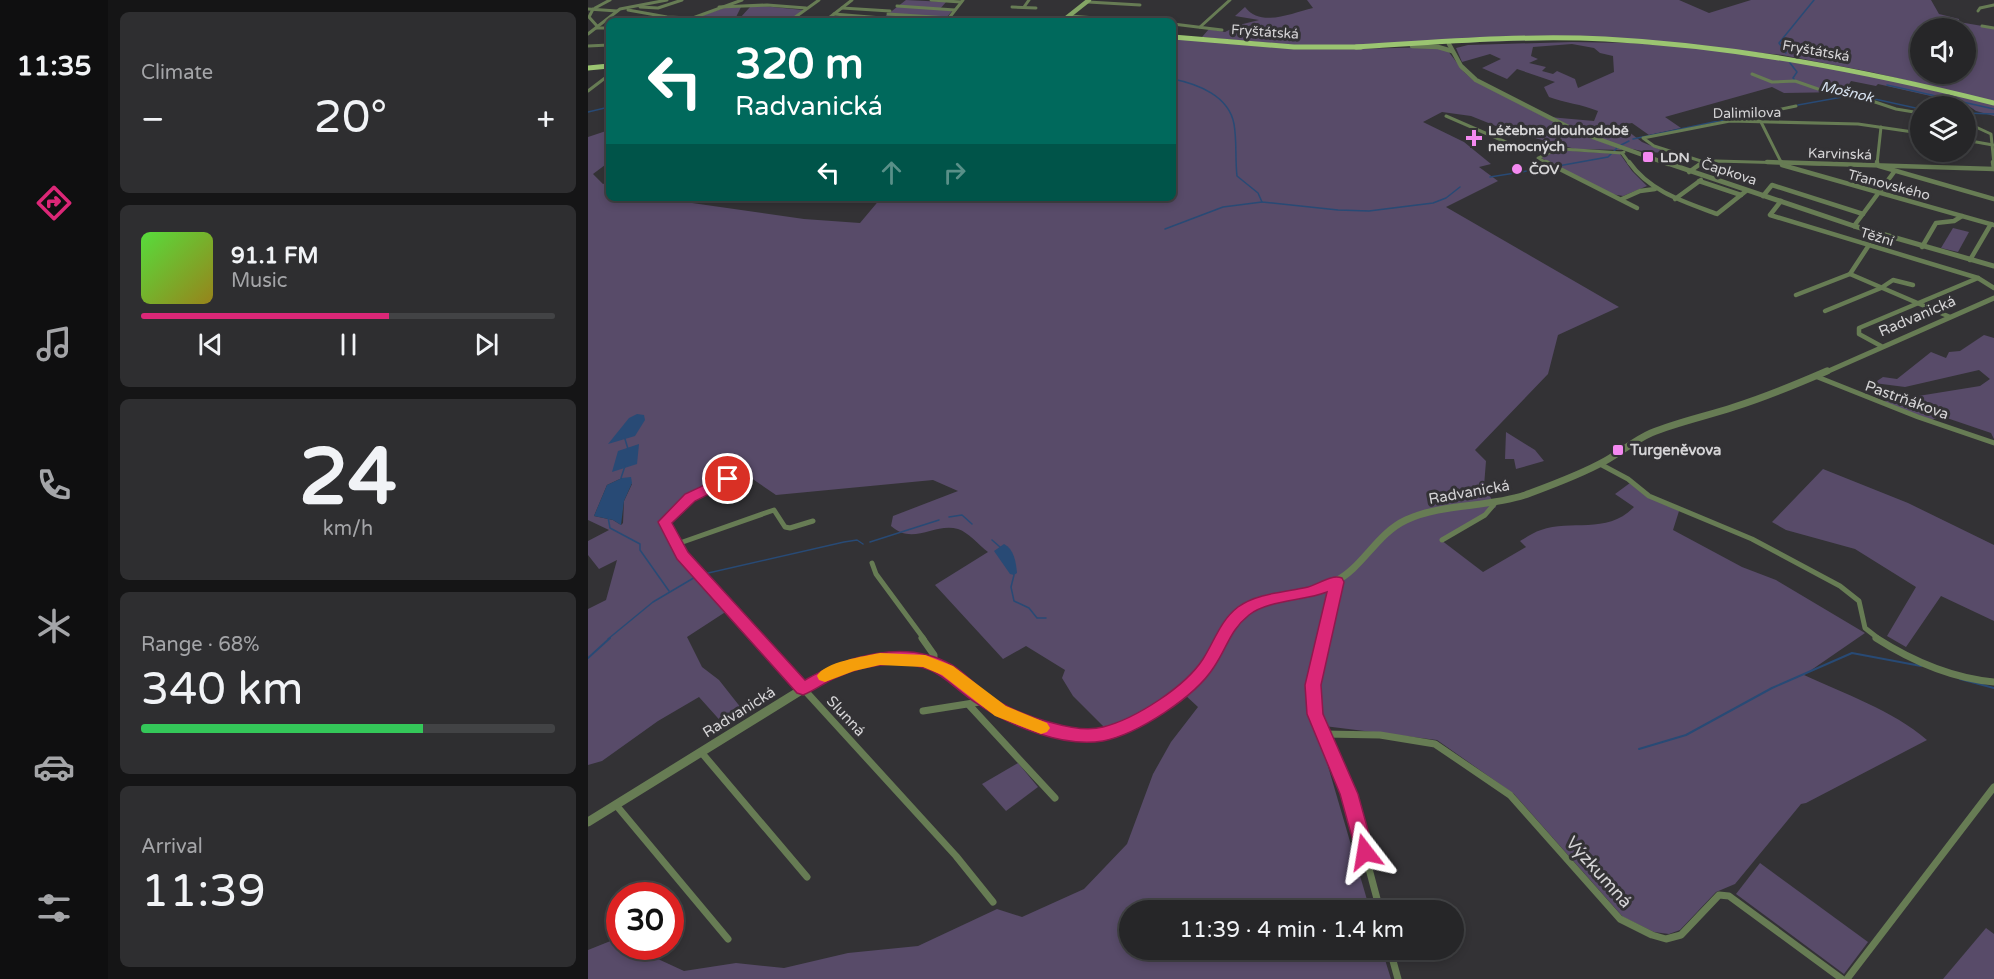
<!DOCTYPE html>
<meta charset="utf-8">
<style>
:root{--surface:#262628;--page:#2e2e30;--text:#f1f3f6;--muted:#a4a5a8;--line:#424345;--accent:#db2777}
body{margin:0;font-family:"Varela Round",sans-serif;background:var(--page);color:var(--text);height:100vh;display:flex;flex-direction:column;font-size:22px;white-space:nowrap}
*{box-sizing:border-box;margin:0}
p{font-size:20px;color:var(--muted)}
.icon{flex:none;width:33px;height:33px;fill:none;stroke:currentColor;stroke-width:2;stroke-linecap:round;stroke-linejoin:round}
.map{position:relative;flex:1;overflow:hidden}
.side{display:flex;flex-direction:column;gap:12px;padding:12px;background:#151516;width:480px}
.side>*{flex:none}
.top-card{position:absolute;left:18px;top:18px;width:570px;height:183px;border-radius:9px;box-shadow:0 3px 9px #0003,0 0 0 2px var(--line);background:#00695c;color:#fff;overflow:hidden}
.fabs{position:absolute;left:1322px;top:18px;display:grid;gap:12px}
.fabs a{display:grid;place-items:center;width:66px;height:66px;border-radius:50%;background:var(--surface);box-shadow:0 3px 9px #0003,0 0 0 2px var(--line);font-size:30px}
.speed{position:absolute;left:18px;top:882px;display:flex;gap:12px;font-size:30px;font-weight:700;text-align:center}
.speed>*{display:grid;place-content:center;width:78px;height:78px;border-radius:50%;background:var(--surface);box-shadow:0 3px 9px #0003,0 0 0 2px var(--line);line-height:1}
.speed .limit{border:9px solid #d22;background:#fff;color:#111}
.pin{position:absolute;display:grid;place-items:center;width:51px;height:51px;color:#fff;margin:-26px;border:3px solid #fff;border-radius:50%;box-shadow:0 2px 6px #0007}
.me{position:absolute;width:66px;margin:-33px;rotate:346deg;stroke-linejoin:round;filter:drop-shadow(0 0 4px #0008)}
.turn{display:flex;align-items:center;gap:21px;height:126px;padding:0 30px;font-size:27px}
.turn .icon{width:78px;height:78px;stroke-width:2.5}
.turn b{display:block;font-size:42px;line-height:51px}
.lanes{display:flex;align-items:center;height:57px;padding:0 30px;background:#0003;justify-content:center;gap:30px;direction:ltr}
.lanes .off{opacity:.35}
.big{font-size:45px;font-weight:600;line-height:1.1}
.side .widget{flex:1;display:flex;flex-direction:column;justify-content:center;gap:9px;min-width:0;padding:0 21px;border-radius:9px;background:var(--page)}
.side .dial{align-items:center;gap:0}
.dial b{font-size:78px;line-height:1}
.song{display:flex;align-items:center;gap:18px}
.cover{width:72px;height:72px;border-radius:9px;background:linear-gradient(135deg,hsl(110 70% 55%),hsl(50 70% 35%))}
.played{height:6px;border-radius:3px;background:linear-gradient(90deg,var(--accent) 60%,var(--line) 60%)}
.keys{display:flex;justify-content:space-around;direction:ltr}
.heat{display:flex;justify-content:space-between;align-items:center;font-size:33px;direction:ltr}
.charge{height:9px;border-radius:4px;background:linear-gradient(90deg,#34c759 68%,var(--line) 0)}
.trip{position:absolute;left:531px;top:900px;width:345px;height:60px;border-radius:30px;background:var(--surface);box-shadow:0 3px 9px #0003,0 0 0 2px var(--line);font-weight:600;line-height:60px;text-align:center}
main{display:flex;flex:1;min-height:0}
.tab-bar{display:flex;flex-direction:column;width:108px;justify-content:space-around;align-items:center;background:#0f0f10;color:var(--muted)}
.tab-bar .icon{width:42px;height:42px}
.tab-bar .active{color:var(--accent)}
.tab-bar b{font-size:27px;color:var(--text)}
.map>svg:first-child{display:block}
.green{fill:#584b69;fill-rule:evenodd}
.water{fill:#284a75}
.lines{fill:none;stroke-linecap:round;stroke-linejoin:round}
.stream-far1{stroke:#284a75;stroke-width:1.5}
.stream{stroke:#284a75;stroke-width:2}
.minor-far3{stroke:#677c54;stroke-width:3}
.minor-far2{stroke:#677c54;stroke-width:4.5}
.minor-far1{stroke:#677c54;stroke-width:5}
.minor{stroke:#677c54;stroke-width:7}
.tertiary-far3{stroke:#677c54;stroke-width:4.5}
.tertiary-far2{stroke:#677c54;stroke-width:5}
.tertiary-far1{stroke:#677c54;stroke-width:7}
.tertiary{stroke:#677c54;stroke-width:9}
.secondary{stroke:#84a565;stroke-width:4.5}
.primary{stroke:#9bc571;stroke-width:5}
.route{fill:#db2777;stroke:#8e194d;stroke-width:1.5}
.slow{fill:#f59e0b}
.poi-dot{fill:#f489f0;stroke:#333235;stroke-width:2}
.labels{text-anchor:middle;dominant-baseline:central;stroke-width:6;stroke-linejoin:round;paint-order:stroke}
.far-street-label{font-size:14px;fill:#d5d4d6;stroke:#333235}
.far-water-label{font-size:14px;font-style:italic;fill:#d8e3f1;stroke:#333235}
.far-poi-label{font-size:14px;font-weight:bold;fill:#d5d4d6;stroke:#333235;text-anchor:start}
.street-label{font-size:15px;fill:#d5d4d6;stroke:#333235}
.poi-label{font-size:15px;font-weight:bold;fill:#d5d4d6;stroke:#333235;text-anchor:start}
.near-street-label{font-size:18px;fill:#d5d4d6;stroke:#333235}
</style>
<main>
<nav class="tab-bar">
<b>11:35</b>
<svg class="icon active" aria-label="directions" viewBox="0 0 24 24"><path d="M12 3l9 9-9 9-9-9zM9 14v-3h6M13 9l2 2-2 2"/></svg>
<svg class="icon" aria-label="music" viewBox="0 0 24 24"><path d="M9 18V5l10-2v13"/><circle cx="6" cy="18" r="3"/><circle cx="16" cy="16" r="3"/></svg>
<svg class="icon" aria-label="phone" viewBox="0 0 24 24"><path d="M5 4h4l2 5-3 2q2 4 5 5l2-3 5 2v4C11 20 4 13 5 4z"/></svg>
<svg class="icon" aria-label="climate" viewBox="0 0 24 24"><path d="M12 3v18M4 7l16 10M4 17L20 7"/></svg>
<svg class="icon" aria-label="car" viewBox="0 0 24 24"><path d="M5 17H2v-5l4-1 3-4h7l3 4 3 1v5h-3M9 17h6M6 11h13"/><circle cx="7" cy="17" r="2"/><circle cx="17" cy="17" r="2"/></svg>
<svg class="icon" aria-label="filters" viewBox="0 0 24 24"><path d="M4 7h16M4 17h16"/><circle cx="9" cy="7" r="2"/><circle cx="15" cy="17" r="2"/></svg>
</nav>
<section class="side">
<div class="widget"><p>Climate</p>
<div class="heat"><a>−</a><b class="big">20°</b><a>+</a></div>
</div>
<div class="widget">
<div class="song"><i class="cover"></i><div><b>91.1 FM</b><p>Music</p></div></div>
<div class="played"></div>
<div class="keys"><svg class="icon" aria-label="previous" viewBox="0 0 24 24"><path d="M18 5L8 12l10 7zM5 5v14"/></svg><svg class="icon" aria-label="pause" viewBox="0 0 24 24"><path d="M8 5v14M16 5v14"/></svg><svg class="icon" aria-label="next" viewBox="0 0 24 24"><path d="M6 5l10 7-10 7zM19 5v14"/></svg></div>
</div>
<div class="widget dial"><b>24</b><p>km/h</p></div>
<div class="widget"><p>Range · 68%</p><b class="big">340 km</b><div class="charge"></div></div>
<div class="widget"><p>Arrival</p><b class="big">11:39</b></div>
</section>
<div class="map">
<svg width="1406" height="979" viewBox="0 0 1406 979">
<rect width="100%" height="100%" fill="#333235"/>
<!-- green -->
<g class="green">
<polygon points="318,0 358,2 352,9 364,11 359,17 370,21 291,21"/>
<path d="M719,0h372l30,13 42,-13h180l8,14 20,5v3l35,6v73l-123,-29 -89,-17 -175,-17 -251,8h-52l-102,-9 7,-8 16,3 14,-7 20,-5 -24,-4 10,-9c16,21 46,6 68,1zM1332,28h45v46h-45z"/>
<polygon points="175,6 215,10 205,21 101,20 136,8 153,7 148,17 152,18 162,7"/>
<path d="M585,38l183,11 77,-2 15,4 16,21 9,8 91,47 59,23 -48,-1 -69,-19 -35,-14 -29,-4 -19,10 41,20 27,22 -12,3 19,14 -52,26 173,100 -61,28 -10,39 -73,76 11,11 -2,25 12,21 -55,33 42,32 43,-25 -6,-6c7,-4 14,-9 21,-11 30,-11 66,5 93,-23l-19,-13 15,-11 49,28 -6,19 69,37 34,13 89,53 -61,42c41,19 88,35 123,65l-121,63 -5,1 -66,80 -19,8 -36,38 -11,4 -15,-2 -31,-15 -109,-123 -77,-54 -121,-15 54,185h-240v40h252l9,29h-803v-29l30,-12 2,8 12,1 52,24 52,-8 48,5 64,-15 70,-7 79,-37 25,8 62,-28 43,-45 26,-70 18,-32 27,-35 -14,-13 -8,-4 -44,29 -27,9 -32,-32 -11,-18 3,-8 -39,-24 -23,13 -68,-74 53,-33c-9,-7 -20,-20 -30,-23 -23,-7 -45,17 -67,-3l2,-10 65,-25 -25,-11 -157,15 -35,-24 -51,26 -26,22v5l16,33 47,54 -40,26 15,30 17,13 26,33 -20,13 -26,-29 -41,24 -56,40 -14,4v-156l18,-9 11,-40 -18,9 -11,-14v-14l21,-11 -21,-10v-383l21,-7v32l-16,12 10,10 6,-2v16h48l147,21 56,4 21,-25h292zM34,478l10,6 -8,17 -1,22 -2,2 -8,-5 -19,-4 13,-31z"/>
<path d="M984,42l59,1 70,5 145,21 148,35v12l-18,-5 -10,-7 -88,-20 -2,2 -25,-5 -7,11 -60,1 -12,-6 -107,30 16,11 -32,7 -17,-12 -12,2 22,17 24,10c-30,5 -89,-22 -117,-35l45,4 4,-10c-17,-7 -33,-8 -49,-14l-5,-10 11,-5 -38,-13 -10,10 -25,-11 19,-9 -11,-5 -28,8 -6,-14 12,-3zM984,44l22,4 6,5 13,3 1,16 -36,16 -3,-9 -18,-8 -4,3 -11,-3 4,-4 -17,-4 9,-4 -7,-3 2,-9z"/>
<polygon points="970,150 1032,154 1044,171 1059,186 1035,196 1023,194 953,158"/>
<polygon points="1365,228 1381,232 1370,252 1353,248"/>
<polygon points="1396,335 1406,338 1406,439 1403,433 1353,416 1344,420 1293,402 1392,386 1402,379 1391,370 1317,387 1286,383 1295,377 1309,379 1343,352 1358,358 1361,352 1372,351"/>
<polygon points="918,432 947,450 956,461 928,469 926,459 917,459"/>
<polygon points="1235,469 1320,503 1406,545 1406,621 1353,596 1318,647 1299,636 1328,587 1267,549 1198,530 1184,522"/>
<polygon points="430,763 450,787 418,811 394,784"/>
<polygon points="1172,863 1280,942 1256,974 1148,894"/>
<polygon points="1398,928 1406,934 1406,979 1355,979"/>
</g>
<!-- water -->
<g class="water">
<polygon points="49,414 56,415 57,420 47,436 20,444 41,418"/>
<polygon points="51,444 49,464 24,472 30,451"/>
<polygon points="43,477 44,483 36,501 33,525 25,520 6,516 19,485 34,478"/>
<path d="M416,544c10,5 12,18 13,29l-3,2 -4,-1 -16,-23z"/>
</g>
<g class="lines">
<!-- stream-far1 -->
<g class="stream-far1">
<polyline points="1198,53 1191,43 1226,0"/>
<polyline points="1202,63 1209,72 1205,78 1207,80"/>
<path d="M585,79c25,5 56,17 61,45 3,17 1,35 3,52l21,17 4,9 76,8 31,1 64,-8 13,-5 14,-11"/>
<polyline points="1299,85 1406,109"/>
<polyline points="1246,90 1332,109"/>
<polyline points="1210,105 1260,96"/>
<polyline points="0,112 21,107"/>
<polyline points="1377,113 1406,114"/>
<polyline points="1045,139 1178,111"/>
<polyline points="1033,145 1041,141"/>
<polyline points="970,166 1020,157 1029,148"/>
<polyline points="902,177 965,167"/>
<polyline points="577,229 635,207 674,202"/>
<polyline points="37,439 40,449"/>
<polyline points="33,478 37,466"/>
<polyline points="20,517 22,528 52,544 52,550 81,591"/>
<polyline points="361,517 374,515 384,524"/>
<polyline points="404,540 412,547"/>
<polyline points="282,542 351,520"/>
<polyline points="116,574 256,542 269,540 275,544"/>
<polyline points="426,575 423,587 426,601 441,608 449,618 458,618"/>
<polyline points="20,639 65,602 109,576"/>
</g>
<!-- stream -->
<g class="stream">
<polyline points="0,658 22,638"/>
<polyline points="1372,679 1406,688"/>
<polyline points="1051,749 1098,735 1184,688 1264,653 1333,666"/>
</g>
<!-- minor-far3 -->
<g class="minor-far3">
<polyline points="231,0 206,18 239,21"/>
<polyline points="343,0 373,2"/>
<polyline points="375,0 361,18 375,21"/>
<polyline points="500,2 552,5"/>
<polyline points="309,6 367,10"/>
<polyline points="52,7 70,8 94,0"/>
<polyline points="131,7 179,5 218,8"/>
<polyline points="424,7 448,8"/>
<polyline points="436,7 441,0"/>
<polyline points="7,8 22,0"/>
<polyline points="254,8 302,11"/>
<polyline points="0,9 29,11"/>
<polyline points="5,9 1,17 9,26"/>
<polyline points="40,10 79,17 104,18"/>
<polyline points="1390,11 1392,8 1406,5"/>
<polyline points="246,14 294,18"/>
<polyline points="300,14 361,18"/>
<polyline points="482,16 547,21"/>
<polyline points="102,19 154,0"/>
<polyline points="237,21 264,0"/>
<polyline points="585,24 634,30"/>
<polyline points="1394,26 1406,28"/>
<polyline points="612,27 642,0"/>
<polyline points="8,28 21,28"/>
<polyline points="0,34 32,9 79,0"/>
<polyline points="0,46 21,45"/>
<polyline points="1164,74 1184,82 1207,81 1230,89 1269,96 1308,109 1332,113"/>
<polyline points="0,91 21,75"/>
<polyline points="858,116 927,146 1034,153"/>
<polyline points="1377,122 1403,134 1406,164"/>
<polyline points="1377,140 1405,145"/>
<polyline points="1036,152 1034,153 1042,164"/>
<polyline points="1116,162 1066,146 1055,138 1142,121 1270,124 1332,133"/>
<polyline points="961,164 950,158 968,150"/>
<polyline points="1113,164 1128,161 1232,164"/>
<polyline points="1194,164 1173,122 1164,115 1208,106"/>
<polyline points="1289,164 1293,127"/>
</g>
<!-- minor-far2 -->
<g class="minor-far2">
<polyline points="958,162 1049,208"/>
<path d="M1041,162c21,30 56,40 88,52l29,-23"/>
<polyline points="1179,162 1406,169"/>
<polyline points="1193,162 1194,165 1406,225"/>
<polyline points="1405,162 1406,169"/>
<polyline points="1289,165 1289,162"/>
<polyline points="1291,166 1406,199"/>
<polyline points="1101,172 1115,162"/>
<polyline points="1111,181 1153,195"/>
<polyline points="1175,196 1184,185 1275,214"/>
<polyline points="1034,199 1052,191 1067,189"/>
<polyline points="1087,199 1113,180"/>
<polyline points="1193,201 1182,215 1390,278 1406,288"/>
<polyline points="1266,226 1306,172"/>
<polyline points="1334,247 1348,223 1366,221 1374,216"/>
<polyline points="1382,260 1403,224"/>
<polyline points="1262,274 1362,317"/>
<polyline points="1208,295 1262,274 1281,245"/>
<polyline points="1237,311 1293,288 1305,280 1325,285"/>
<polyline points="1293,346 1271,334 1271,328 1390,278"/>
</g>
<!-- minor-far1 -->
<g class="minor-far1">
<polyline points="1227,376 1330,417 1406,443"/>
<polyline points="1012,464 1040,479 1061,496 1164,539 1252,586 1271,601 1277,628 1291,639"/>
<polyline points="140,479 102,497 77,522 94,555 171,639"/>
<polyline points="854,540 897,515 908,502"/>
<polyline points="89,544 186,510 197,527 202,528 225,521"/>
<polyline points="284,563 288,574 336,639"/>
<polyline points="736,639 749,582"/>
</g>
<!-- minor -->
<g class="minor">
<polyline points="169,638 368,856 405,902"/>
<polyline points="334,638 346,655 346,663"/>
<polyline points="736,638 725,685 727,714 761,794 792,910"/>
<path d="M1288,638c36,23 75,40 118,44"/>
<polyline points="381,705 467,798"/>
<polyline points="335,711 398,701"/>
<polyline points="736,734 792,735 847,744 922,795 1032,919 1064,935 1078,939 1093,935 1131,895 1141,896 1254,979"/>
<polyline points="113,752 219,877"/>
<polyline points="28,805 140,939"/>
<polyline points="802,950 810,979"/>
<polyline points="1259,979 1406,787"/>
</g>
<!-- tertiary-far3 -->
<g class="tertiary-far3">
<polyline points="861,44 873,66 888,80 988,131 1080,164"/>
<polyline points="824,46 850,47 864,51"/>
</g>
<!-- tertiary-far2 -->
<g class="tertiary-far2">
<polyline points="1076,162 1266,226 1406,266"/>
<polyline points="1236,373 1406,298"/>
</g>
<!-- tertiary-far1 -->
<path class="tertiary-far1" d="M633,639c26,-49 70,-35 113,-57 29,-14 42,-48 72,-62 37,-17 80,-12 119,-25 27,-10 55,-20 80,-34 16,-9 30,-21 46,-28 27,-11 56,-17 83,-26 32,-10 63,-23 93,-36"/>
<!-- tertiary -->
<path class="tertiary" d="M0,822l236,-146c34,-16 74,-25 111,-12 25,9 48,38 74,52 86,44 172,5 213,-78"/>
<!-- secondary -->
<polyline class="secondary" points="477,19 501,0"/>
<!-- primary -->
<g class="primary">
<polyline points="474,21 477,19"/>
<polyline points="585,37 706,47 773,47"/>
<path d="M768,47c83,-5 166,-12 249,-8 132,7 261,32 389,64"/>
<polyline points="0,68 21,66"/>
</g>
</g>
<!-- route -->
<path class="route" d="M140,474l7,5 -2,3 -38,19 -23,22 16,29 117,128c42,-24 101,-42 147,-15 13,8 23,20 35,29 20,14 42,23 66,29 14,4 35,8 50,4 32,-8 82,-40 100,-68 12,-19 17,-38 35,-52 19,-14 48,-15 70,-20 11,-3 23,-13 34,-9l2,4 -23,103 2,29 35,80 16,58 -3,6 -6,2 -7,-2 -2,-6 -16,-58 -33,-80 -2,-29 22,-93c-23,9 -59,8 -78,23 -19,15 -22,33 -35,52 -19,30 -76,67 -111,74 -39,7 -93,-15 -124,-36 -35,-23 -40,-42 -87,-41 -20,1 -40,6 -57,14 -11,5 -21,13 -32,17l-6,-2 -120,-134 -19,-37 27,-28z"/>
<!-- slow -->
<path class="slow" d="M292,653l45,2 28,11 53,40 41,17 3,5 -3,4 -6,2 -46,-18 -53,-41 -19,-8 -43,-2 -26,6 -29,11 -6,-2 -2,-4c7,-14 48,-20 63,-23z"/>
<!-- markers -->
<g class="poi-dot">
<path d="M883 129h6v6h6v6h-6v6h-6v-6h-6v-6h6z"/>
<rect x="1054" y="151" width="12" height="12" rx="3"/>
<circle cx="929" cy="169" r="6"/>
<rect x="1024" y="444" width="12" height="12" rx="3"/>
</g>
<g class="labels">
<!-- far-street labels -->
<g class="far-street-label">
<text transform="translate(677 32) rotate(4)">Fryštátská</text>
<text transform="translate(1228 51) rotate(10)">Fryštátská</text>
<text transform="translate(1159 113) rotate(-1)">Dalimilova</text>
<text transform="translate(1252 154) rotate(2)">Karvinská</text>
<text transform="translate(1141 172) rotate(18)">Čapkova</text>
<text transform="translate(1301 185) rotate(15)">Třanovského</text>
<text transform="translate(1289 237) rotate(17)">Těžní</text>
</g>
<!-- far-water labels -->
<g class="far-water-label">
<text transform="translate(1259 92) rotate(13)">Mošnok</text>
</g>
<!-- far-poi labels -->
<g class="far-poi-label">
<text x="900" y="130">Léčebna dlouhodobě<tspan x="900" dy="16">nemocných</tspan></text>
<text x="1072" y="157">LDN</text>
<text x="941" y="169">ČOV</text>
</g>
<!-- street labels -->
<g class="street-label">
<text transform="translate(1329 316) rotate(-23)">Radvanická</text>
<text transform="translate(1319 400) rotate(20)">Pastrňákova</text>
<text transform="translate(881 492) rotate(-10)">Radvanická</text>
<text transform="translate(151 712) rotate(-32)">Radvanická</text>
<text transform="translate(258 716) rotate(47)">Slunná</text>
</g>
<!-- poi labels -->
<g class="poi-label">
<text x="1042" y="450">Turgeněvova</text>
</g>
<!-- near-street labels -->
<g class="near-street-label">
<text transform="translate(1011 872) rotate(48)">Výzkumná</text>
</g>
</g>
</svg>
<div class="fabs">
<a><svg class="icon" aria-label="sound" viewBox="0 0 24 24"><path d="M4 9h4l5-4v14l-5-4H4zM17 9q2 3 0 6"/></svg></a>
<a><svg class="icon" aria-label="layers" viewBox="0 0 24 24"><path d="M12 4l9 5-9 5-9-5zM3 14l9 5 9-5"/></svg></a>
</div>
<div class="speed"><div class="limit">30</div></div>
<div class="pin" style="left:140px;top:479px;background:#d93025"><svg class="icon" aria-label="arrive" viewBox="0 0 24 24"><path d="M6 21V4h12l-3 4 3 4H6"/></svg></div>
<svg class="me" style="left:777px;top:852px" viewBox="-20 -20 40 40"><path d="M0-17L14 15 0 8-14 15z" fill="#db2777" stroke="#fff" stroke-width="4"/></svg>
<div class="trip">11:39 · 4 min · 1.4 km</div>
<div class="top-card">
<div class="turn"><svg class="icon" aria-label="left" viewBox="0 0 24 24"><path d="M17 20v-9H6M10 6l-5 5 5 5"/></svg><div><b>320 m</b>Radvanická</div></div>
<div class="lanes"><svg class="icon" aria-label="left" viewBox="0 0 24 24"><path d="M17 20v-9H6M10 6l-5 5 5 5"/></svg><svg class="icon off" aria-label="ahead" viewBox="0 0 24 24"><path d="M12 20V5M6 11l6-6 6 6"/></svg><svg class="icon off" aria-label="right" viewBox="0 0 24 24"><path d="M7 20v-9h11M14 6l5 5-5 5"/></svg></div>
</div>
</div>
</main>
